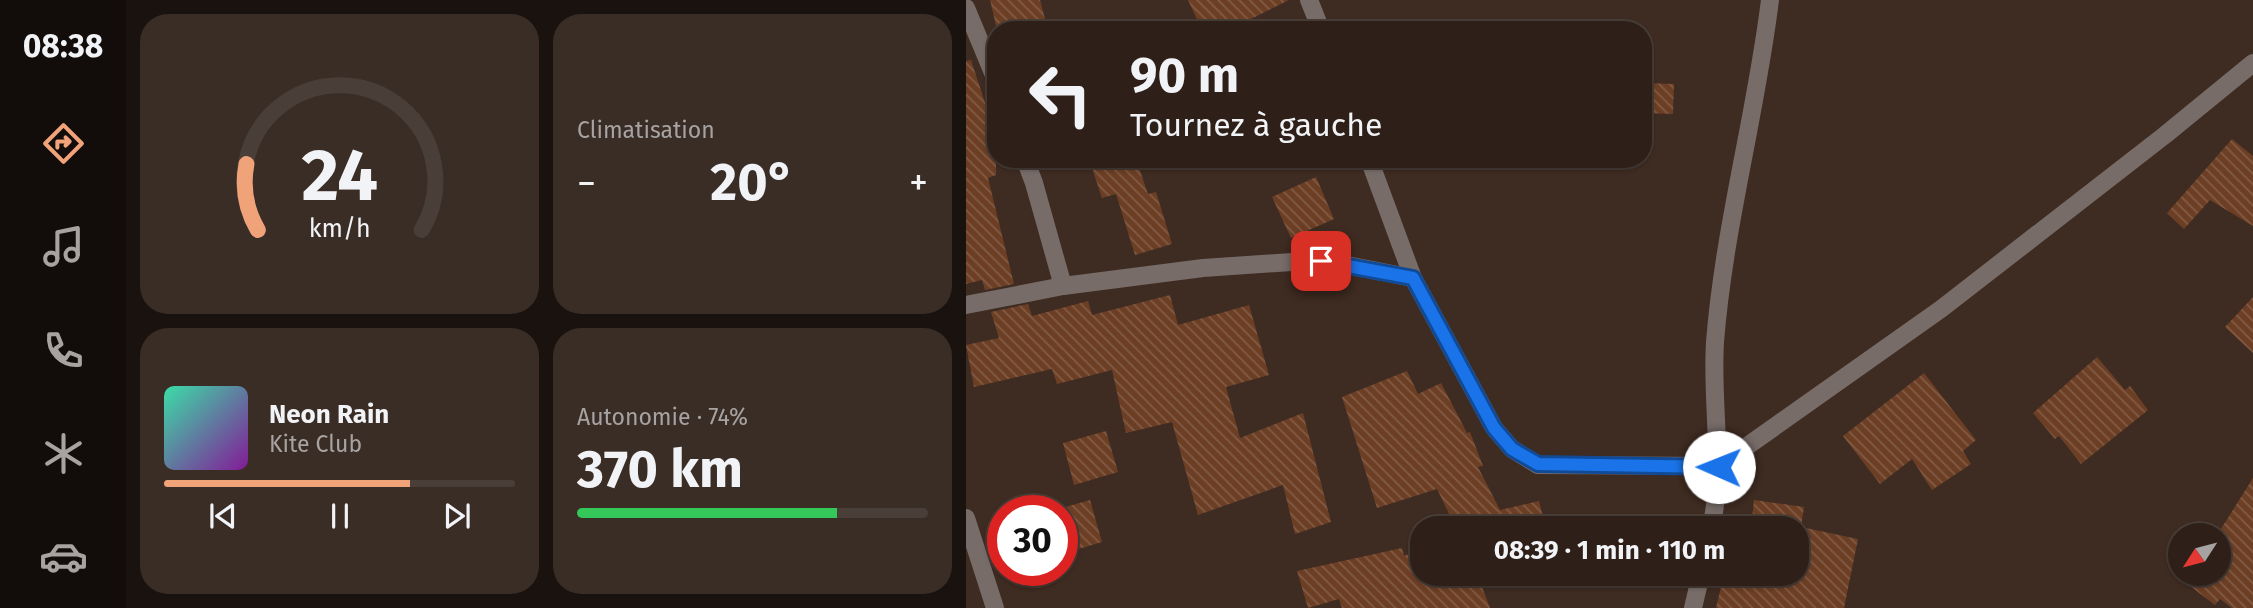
<!DOCTYPE html>
<html lang="fr">
<meta charset="utf-8">
<style>
:root{--surface:#2e2019;--page:#3a2d26;--text:#f1f3f6;--muted:#a7a3a2;--line:#493e38;--accent:#f0a279}
body{margin:0;font-family:"Fira Sans",sans-serif;background:var(--page);color:var(--text);height:100vh;display:flex;flex-direction:column;font-size:26px;white-space:nowrap}
*{box-sizing:border-box;margin:0}
p{font-size:23px;color:var(--muted)}
.icon{flex:none;width:38px;height:38px;fill:none;stroke:currentColor;stroke-width:2;stroke-linecap:round;stroke-linejoin:round}
.map{position:relative;flex:1;overflow:hidden}
.sheet{display:flex;flex-direction:column;gap:14px;padding:14px;background:#19120e;width:840px}
.sheet>*{flex:none}
.top-card{position:absolute;left:21px;top:21px;width:665px;height:147px;border-radius:28px;box-shadow:0 2px 5px #0004,0 0 0 2px var(--line);background:#2e2019;color:var(--text);overflow:hidden}
.needle{width:46px;rotate:234deg}
.fabs{position:absolute;left:1202px;top:523px;display:grid;gap:14px}
.fabs a{display:grid;place-items:center;width:63px;height:63px;border-radius:50%;background:var(--surface);box-shadow:0 2px 5px #0004,0 0 0 2px var(--line);font-size:35px}
.speed{position:absolute;left:21px;top:495px;display:flex;gap:14px;font-size:35px;font-weight:700;text-align:center}
.speed>*{display:grid;place-content:center;width:91px;height:91px;border-radius:50%;background:var(--surface);box-shadow:0 2px 5px #0004,0 0 0 2px var(--line);line-height:1}
.speed .limit{border:10px solid #d22;background:#fff;color:#111}
.pin{position:absolute;display:grid;place-items:center;width:60px;height:60px;color:#fff;margin:-30px;border-radius:14px;box-shadow:0 4px 10px #0006}
.me{position:absolute;width:77px;margin:-38px;rotate:271deg;stroke-linejoin:round;filter:drop-shadow(0 0 5px #0008)}
.turn{display:flex;align-items:center;gap:24px;height:147px;padding:0 28px;font-size:32px}
.turn .icon{width:91px;height:91px;stroke-width:2.5}
.turn b{display:block;font-size:49px;line-height:60px}
.big{font-size:52px;font-weight:700;line-height:1.1}
.sheet .card{flex:1;display:flex;flex-direction:column;justify-content:center;gap:10px;min-width:0;padding:0 24px;border-radius:28px;background:var(--page)}
.sheet .dial{align-items:center;gap:0}
.dial svg{height:182px;overflow:visible;fill:none;stroke:var(--line);stroke-width:7;stroke-linecap:round;text-anchor:middle}
.dial text{fill:var(--text);stroke:none}
.song{display:flex;align-items:center;gap:21px}
.cover{width:84px;height:84px;border-radius:10px;background:linear-gradient(135deg,hsl(160 70% 55%),hsl(290 70% 35%))}
.played{height:7px;border-radius:4px;background:linear-gradient(90deg,var(--accent) 70%,var(--line) 70%)}
.keys{display:flex;justify-content:space-around;direction:ltr}
.heat{display:flex;justify-content:space-between;align-items:center;font-size:38px;direction:ltr}
.charge{height:10px;border-radius:5px;background:linear-gradient(90deg,#34c759 74%,var(--line) 0)}
.sheet .tiles{flex:1;display:grid;gap:14px;grid-template-columns:repeat(2,1fr)}
.trip{position:absolute;left:444px;top:516px;width:399px;height:70px;border-radius:28px;background:var(--surface);box-shadow:0 2px 5px #0004,0 0 0 2px var(--line);font-weight:700;line-height:70px;text-align:center}
main{display:flex;flex:1;min-height:0}
.tabs{display:flex;flex-direction:column;width:126px;justify-content:space-around;align-items:center;background:#120d0a;color:var(--muted)}
.tabs .icon{width:49px;height:49px}
.tabs .selected{color:var(--accent)}
.tabs b{font-size:32px;color:var(--text)}
.map>svg:first-child{display:block}
.building{fill:url(#building-back-hatch)}
.lines{fill:none;stroke-linecap:round;stroke-linejoin:round}
.minor{stroke:#776c68;stroke-width:18}
.tertiary{stroke:#776c68;stroke-width:18}
.route-casing{stroke:#114b97;stroke-width:18}
.route{stroke:#1a73e8;stroke-width:12}
</style>
<main>
<nav class="tabs">
<b>08:38</b>
<svg class="icon selected" aria-label="directions" viewBox="0 0 24 24"><path d="M12 3l9 9-9 9-9-9zM9 14v-3h6M13 9l2 2-2 2"/></svg>
<svg class="icon" aria-label="music" viewBox="0 0 24 24"><path d="M9 18V5l10-2v13"/><circle cx="6" cy="18" r="3"/><circle cx="16" cy="16" r="3"/></svg>
<svg class="icon" aria-label="phone" viewBox="0 0 24 24"><path d="M5 4h4l2 5-3 2q2 4 5 5l2-3 5 2v4C11 20 4 13 5 4z"/></svg>
<svg class="icon" aria-label="climate" viewBox="0 0 24 24"><path d="M12 3v18M4 7l16 10M4 17L20 7"/></svg>
<svg class="icon" aria-label="car" viewBox="0 0 24 24"><path d="M5 17H2v-5l4-1 3-4h7l3 4 3 1v5h-3M9 17h6M6 11h13"/><circle cx="7" cy="17" r="2"/><circle cx="17" cy="17" r="2"/></svg>
</nav>
<section class="sheet">
<div class="tiles">
<div class="card dial"><svg viewBox="0 0 100 80">
<path d="M14 69A42 42 0 1 1 86 69"/>
<path d="M14 69A42 42 0 0 1 9 40" stroke="#f0a279"/>
<text x="50" y="56" font-size="32" font-weight="700">24</text>
<text x="50" y="72" font-size="11">km/h</text>
</svg></div>
<div class="card"><p>Climatisation</p>
<div class="heat"><a>−</a><b class="big">20°</b><a>+</a></div>
</div>
<div class="card">
<div class="song"><i class="cover"></i><div><b>Neon Rain</b><p>Kite Club</p></div></div>
<div class="played"></div>
<div class="keys"><svg class="icon" aria-label="previous" viewBox="0 0 24 24"><path d="M18 5L8 12l10 7zM5 5v14"/></svg><svg class="icon" aria-label="pause" viewBox="0 0 24 24"><path d="M8 5v14M16 5v14"/></svg><svg class="icon" aria-label="next" viewBox="0 0 24 24"><path d="M6 5l10 7-10 7zM19 5v14"/></svg></div>
</div>
<div class="card"><p>Autonomie · 74%</p><b class="big">370 km</b><div class="charge"></div></div>
</div>
</section>
<div class="map">
<svg width="1287" height="608" viewBox="0 0 1287 608">
<defs>
<pattern id="building-back-hatch" width="6" height="6" patternUnits="userSpaceOnUse" patternTransform="scale(1.75)"><rect width="6" height="6" fill="#6c3f25"/><path d="M-1 5l2 2M0 0l6 6M5-1l2 2" fill="none" stroke="#825b45"/></pattern>
</defs>
<rect width="100%" height="100%" fill="#3e2b21"/>
<!-- building -->
<g class="building">
<polygon points="24,0 74,0 82,30 31,30"/>
<polygon points="222,0 323,0 263,30 236,30"/>
<polygon points="5,60 30,136 30,175 22,178 48,284 19,290 16,280 0,284 0,61"/>
<polygon points="677,83 708,84 707,114 677,113"/>
<polygon points="1266,139 1287,156 1287,226 1244,200 1218,229 1201,213"/>
<polygon points="123,159 170,159 182,194 190,192 206,244 169,255 150,194 136,198"/>
<polygon points="350,177 368,219 325,238 306,197"/>
<polygon points="204,295 212,325 283,305 303,375 260,387 274,438 337,413 365,522 329,534 317,485 232,515 206,422 160,433 146,370 91,384 86,369 8,387 0,345 33,338 25,312 62,304 66,316 122,301 126,315"/>
<polygon points="1287,297 1287,353 1259,327"/>
<polygon points="1131,357 1159,390 1164,386 1182,410 1115,464 1093,436 1089,439 1067,413"/>
<polygon points="441,371 452,394 475,383 501,433 504,432 517,466 512,467 534,510 573,501 580,528 490,528 471,489 411,508 376,397"/>
<polygon points="958,373 1010,440 997,451 1005,464 966,490 946,459 914,484 877,436"/>
<polygon points="140,431 152,472 108,485 97,443"/>
<polygon points="1287,478 1287,608 1266,608 1254,599 1249,605 1208,574 1253,574 1253,532"/>
<polygon points="124,500 136,542 96,554 96,508"/>
<polygon points="788,500 838,507 835,527 892,539 878,608 750,608 758,574 831,574 831,528 785,528"/>
<polygon points="457,547 457,574 511,574 524,608 376,608 373,599 342,608 331,571 436,548 438,556"/>
</g>
<g class="lines">
<!-- minor -->
<g class="minor">
<polyline points="343,0 355,30"/>
<polyline points="0,8 30,80"/>
<polyline points="59,159 68,183 97,286"/>
<polyline points="403,159 447,278 528,428 546,449 572,465 753,466 975,309 1199,135 1287,63"/>
<polyline points="0,305 97,286 237,268 355,260 447,278"/>
<polyline points="0,518 29,608"/>
</g>
<!-- tertiary -->
<g class="tertiary">
<path d="M745,528c14,-61 0,-123 4,-186 9,-115 41,-227 55,-342"/>
<polyline points="727,608 735,574"/>
</g>
</g>
<g class="lines">
<!-- route casing -->
<g class="route-casing">
<polyline id="route" points="355,261 447,278 528,428 546,449 572,464 753,467"/>
</g>
<!-- route -->
<use href="#route" class="route"/>
</g>
</svg>
<div class="fabs">
<a><svg class="needle" viewBox="-14 -14 28 28"><path d="M0-13l5 13h-10z" fill="#e53935"/><path d="M0 13l5-13h-10z" fill="#a7a3a2"/></svg></a>
</div>
<div class="speed"><div class="limit">30</div></div>
<div class="pin" style="left:355px;top:261px;background:#d93025"><svg class="icon" aria-label="arrive" viewBox="0 0 24 24"><path d="M6 21V4h12l-3 4 3 4H6"/></svg></div>
<svg class="me" style="left:753px;top:467px" viewBox="-20 -20 40 40"><circle r="19" fill="#fff"/><path d="M0-13L10 11 0 6-10 11z" fill="#1a73e8"/></svg>
<div class="trip">08:39 · 1 min · 110 m</div>
<div class="top-card">
<div class="turn"><svg class="icon" aria-label="left" viewBox="0 0 24 24"><path d="M17 20v-9H6M10 6l-5 5 5 5"/></svg><div><b>90 m</b>Tournez à gauche</div></div>
</div>
</div>
</main>
